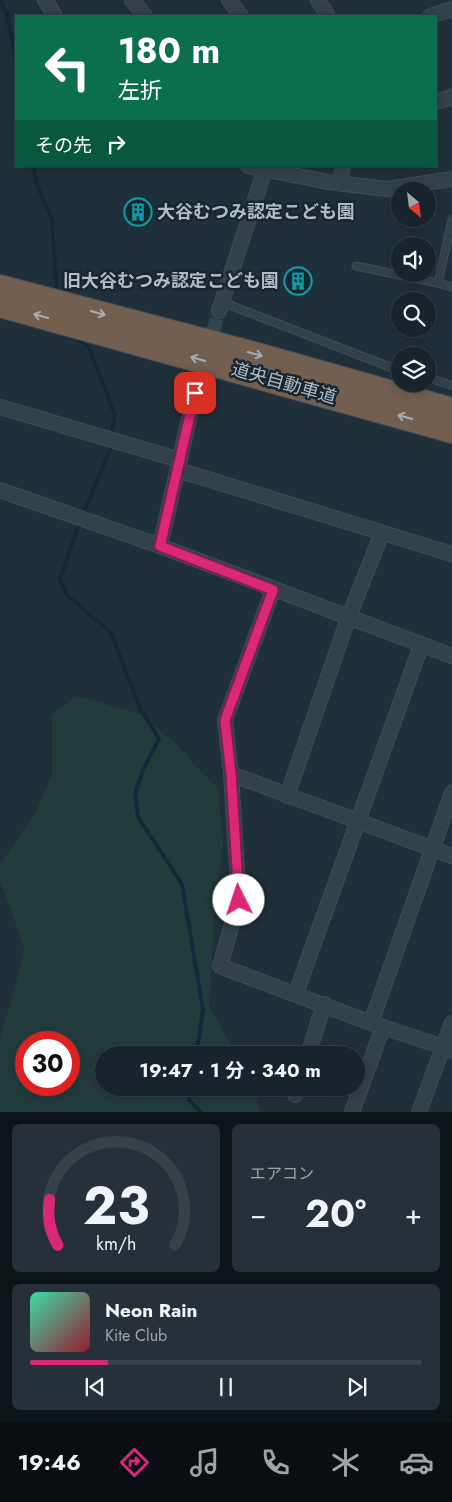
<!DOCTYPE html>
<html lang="ja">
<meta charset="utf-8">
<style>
:root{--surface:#18242c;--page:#253038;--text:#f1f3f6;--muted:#9fa4a9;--line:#364148;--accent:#db2777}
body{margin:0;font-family:Jost,"Noto Sans JP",sans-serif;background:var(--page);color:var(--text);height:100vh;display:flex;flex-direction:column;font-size:19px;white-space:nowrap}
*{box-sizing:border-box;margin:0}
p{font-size:16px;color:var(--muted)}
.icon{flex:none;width:28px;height:28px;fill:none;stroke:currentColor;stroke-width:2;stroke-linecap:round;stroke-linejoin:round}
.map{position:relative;height:1112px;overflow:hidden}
.sheet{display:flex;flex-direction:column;gap:12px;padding:12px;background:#0d1418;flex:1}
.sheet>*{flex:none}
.guide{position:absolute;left:15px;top:15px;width:422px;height:152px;border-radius:0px;box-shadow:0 2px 12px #0003,0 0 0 1px var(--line);background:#0b6e4f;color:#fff;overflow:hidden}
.needle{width:32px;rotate:152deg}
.tools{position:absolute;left:391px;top:182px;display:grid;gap:10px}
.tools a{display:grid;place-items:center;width:45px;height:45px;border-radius:50%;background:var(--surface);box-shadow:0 2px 12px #0003,0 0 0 1px var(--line);font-size:25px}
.speed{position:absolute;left:15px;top:1031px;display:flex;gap:10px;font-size:25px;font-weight:700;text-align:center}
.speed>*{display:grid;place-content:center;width:65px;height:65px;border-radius:50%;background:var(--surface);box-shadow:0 2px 12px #0003,0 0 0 1px var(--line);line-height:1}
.speed .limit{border:8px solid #d22;background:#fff;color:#111}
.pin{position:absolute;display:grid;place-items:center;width:42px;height:42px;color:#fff;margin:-21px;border-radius:10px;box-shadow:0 2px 8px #0006}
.me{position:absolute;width:55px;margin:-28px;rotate:356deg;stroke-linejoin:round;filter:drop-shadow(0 0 4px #0008)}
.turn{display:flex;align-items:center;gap:18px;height:105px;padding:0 20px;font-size:22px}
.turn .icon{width:65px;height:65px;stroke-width:2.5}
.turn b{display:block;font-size:35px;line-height:42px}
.then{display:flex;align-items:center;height:48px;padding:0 20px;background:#0003;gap:10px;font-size:19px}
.big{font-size:38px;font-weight:700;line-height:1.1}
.sheet .tile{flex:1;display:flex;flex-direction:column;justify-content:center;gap:8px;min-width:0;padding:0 18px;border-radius:8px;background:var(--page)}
.sheet .dial{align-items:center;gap:0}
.dial svg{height:130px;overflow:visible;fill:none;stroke:var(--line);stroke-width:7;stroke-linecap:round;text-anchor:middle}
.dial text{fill:var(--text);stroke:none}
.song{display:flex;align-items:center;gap:15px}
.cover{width:60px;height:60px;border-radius:8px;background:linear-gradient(135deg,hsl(160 70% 55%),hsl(350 70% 35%))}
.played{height:5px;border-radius:2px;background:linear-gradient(90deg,var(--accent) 20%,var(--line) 20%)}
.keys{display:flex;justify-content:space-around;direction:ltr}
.heat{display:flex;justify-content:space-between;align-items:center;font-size:28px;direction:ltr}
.sheet .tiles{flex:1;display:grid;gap:12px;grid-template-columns:1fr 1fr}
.tile:last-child{grid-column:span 2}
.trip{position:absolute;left:95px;top:1046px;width:270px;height:50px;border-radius:25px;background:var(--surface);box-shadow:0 2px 12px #0003,0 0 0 1px var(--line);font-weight:700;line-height:50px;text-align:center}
.tabs{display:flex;height:80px;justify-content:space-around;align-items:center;background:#0a0e12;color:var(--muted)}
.tabs .icon{width:35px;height:35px}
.tabs .selected{color:var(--accent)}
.tabs b{font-size:22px;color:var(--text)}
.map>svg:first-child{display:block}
.green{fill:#223c3b;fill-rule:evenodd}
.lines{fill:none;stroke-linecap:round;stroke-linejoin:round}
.stream{stroke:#132939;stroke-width:4}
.minor-tunnel{stroke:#354550;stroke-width:14;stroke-dasharray:14 7;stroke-linecap:butt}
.service-casing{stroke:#404d57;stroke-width:9}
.minor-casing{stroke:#404d57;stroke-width:16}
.motorway-casing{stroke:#3e4c56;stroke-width:26}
.service{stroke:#33414b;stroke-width:7}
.minor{stroke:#33414b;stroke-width:14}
.motorway{stroke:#725f50;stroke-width:24}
.oneway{stroke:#a5aeb5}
.route-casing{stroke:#8e194d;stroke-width:12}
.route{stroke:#db2777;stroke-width:9}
.labels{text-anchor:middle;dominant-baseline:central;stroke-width:5;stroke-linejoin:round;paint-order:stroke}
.poi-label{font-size:18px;font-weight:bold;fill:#aebcc7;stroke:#192630;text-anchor:start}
.street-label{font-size:18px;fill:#aebcc7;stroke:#192630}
</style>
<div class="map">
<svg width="452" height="1112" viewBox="0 0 452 1112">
<rect width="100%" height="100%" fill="#20303b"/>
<!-- green -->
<path class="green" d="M76,696l64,18 32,26 46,48 5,55 -8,63 -6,101 28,48h-133v33h151l5,24h-260v-73l25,-89 -25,-70v-16l34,-48 18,-41v-60zM26,1042h43v43h-43z"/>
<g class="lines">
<!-- stream -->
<g class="stream">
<polyline points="0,0 7,14 16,62"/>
<polyline points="34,166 36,182 52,220 57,293"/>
<polyline points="74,336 89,348 115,415 112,429"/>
<polyline points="84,512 110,450"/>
<polyline points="78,527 60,579 67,595 111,633 140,708 159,739 143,770 135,794 138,817 182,884 203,1010 196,1055"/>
<polyline points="191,1088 189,1100 201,1112"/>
</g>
<!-- minor-tunnel -->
<polyline class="minor-tunnel" points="195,393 219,311"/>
<!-- service casing -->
<g class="service-casing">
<g id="service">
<polyline points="452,220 438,283 452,287"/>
<polyline points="356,266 438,283"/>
<polyline points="222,302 400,371"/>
<polyline points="428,378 452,385"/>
</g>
</g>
<!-- minor casing -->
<g class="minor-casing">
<g id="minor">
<polyline points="45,0 55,16"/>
<polyline points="132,0 145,16"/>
<polyline points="229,0 241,16"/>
<polyline points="318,0 328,16"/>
<polyline points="430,16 452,9"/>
<polyline points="436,102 452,97"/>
<polyline points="248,166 328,182 387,189 452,179"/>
<polyline points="340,183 343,166"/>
<polyline points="219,311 266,166"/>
<polyline points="0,407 180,460"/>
<polyline points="178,470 452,554"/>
<polyline points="0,490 160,546 452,656"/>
<polyline points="160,546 195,393"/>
<polyline points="273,590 225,720 231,774 239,900 220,966 371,1023 452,1050"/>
<polyline points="231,774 452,856"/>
<polyline points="287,796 348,619 382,533"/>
<polyline points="296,993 421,646"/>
<polyline points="371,1023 452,793"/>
<polyline points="308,1055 324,1004"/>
<polyline points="295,1095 297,1088"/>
<polyline points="352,1112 383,1027"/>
<polyline points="419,1112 452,1023"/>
</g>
</g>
<!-- motorway casing -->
<g class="motorway-casing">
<g id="motorway">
<polyline points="0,287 258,355 452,410"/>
<polyline points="0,305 452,431"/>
</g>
</g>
<!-- service -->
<use href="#service" class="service"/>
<!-- minor -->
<use href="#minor" class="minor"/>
<!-- motorway -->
<use href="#motorway" class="motorway"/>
</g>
<!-- one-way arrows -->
<defs><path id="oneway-shaft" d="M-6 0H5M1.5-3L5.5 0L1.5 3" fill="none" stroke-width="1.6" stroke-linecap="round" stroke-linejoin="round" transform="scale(1.25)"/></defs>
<g class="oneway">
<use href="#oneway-shaft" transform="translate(98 313) rotate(15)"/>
<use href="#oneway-shaft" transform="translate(41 316) rotate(-165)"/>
<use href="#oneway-shaft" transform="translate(255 354) rotate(15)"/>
<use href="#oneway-shaft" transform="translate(198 359) rotate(-164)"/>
<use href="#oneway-shaft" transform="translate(405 417) rotate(-164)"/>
</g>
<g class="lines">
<!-- route casing -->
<g class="route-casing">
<polyline id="route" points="195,393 160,546 273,590 225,720 231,774 239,900"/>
</g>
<!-- route -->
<use href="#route" class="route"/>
</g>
<!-- icons -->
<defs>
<g id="building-ring" transform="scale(1.4375)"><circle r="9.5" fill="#192630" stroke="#0f9aa8" stroke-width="1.5"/><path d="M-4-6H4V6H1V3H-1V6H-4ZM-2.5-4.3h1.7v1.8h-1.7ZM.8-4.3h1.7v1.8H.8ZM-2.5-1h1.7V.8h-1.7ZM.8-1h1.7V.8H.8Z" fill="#0f9aa8"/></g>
</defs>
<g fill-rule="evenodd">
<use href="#building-ring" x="138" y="212"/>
<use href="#building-ring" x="298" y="281"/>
</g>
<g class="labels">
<!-- poi labels -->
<g class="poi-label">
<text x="157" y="212">大谷むつみ認定こども園</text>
<text x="279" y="281" text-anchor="end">旧大谷むつみ認定こども園</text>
</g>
<!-- street labels -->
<g class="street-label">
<text transform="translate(284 383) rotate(16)">道央自動車道</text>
</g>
</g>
</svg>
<div class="tools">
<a><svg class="needle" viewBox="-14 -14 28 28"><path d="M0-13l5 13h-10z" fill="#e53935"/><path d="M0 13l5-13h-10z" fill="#9fa4a9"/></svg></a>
<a><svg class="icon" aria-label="sound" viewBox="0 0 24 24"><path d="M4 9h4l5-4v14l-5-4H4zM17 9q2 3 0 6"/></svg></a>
<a><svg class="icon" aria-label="search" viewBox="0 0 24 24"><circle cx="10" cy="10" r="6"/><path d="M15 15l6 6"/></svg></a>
<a><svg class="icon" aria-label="layers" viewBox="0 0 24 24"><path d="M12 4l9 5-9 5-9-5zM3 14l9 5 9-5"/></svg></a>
</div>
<div class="speed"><div class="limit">30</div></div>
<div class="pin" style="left:195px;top:393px;background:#d93025"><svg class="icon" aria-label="arrive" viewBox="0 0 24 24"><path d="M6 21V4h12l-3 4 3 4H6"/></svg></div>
<svg class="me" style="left:239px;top:900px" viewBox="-20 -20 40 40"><circle r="19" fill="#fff"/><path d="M0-13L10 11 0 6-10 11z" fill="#db2777"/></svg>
<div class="trip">19:47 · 1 分 · 340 m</div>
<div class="guide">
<div class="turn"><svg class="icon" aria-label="left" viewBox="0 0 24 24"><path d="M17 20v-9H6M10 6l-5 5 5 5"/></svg><div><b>180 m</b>左折</div></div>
<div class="then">その先<svg class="icon" aria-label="right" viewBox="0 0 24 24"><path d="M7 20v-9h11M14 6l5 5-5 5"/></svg></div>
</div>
</div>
<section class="sheet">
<div class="tiles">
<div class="tile dial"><svg viewBox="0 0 100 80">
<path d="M14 69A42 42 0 1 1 86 69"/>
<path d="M14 69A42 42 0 0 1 9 41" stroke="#db2777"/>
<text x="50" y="56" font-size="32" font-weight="700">23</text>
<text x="50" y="72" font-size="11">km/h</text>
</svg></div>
<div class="tile"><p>エアコン</p>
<div class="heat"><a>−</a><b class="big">20°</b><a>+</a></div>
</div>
<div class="tile">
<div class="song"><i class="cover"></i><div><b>Neon Rain</b><p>Kite Club</p></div></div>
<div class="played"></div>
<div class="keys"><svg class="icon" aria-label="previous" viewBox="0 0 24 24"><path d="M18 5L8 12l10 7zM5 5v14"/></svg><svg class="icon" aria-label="pause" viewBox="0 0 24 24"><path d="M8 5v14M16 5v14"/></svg><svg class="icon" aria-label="next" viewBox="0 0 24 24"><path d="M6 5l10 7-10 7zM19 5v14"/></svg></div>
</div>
</div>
</section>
<nav class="tabs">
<b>19:46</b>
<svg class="icon selected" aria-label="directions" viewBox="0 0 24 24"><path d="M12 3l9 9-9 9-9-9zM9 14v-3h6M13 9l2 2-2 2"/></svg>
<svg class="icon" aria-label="music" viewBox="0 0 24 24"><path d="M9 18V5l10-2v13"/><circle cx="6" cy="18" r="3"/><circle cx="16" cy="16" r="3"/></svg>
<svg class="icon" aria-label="phone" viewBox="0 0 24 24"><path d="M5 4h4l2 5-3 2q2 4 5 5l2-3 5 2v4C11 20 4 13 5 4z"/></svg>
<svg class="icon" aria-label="climate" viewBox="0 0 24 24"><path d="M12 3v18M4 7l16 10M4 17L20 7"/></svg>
<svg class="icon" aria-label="car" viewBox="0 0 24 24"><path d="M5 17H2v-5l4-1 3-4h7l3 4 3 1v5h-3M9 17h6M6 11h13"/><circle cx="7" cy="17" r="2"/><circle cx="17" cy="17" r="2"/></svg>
</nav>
